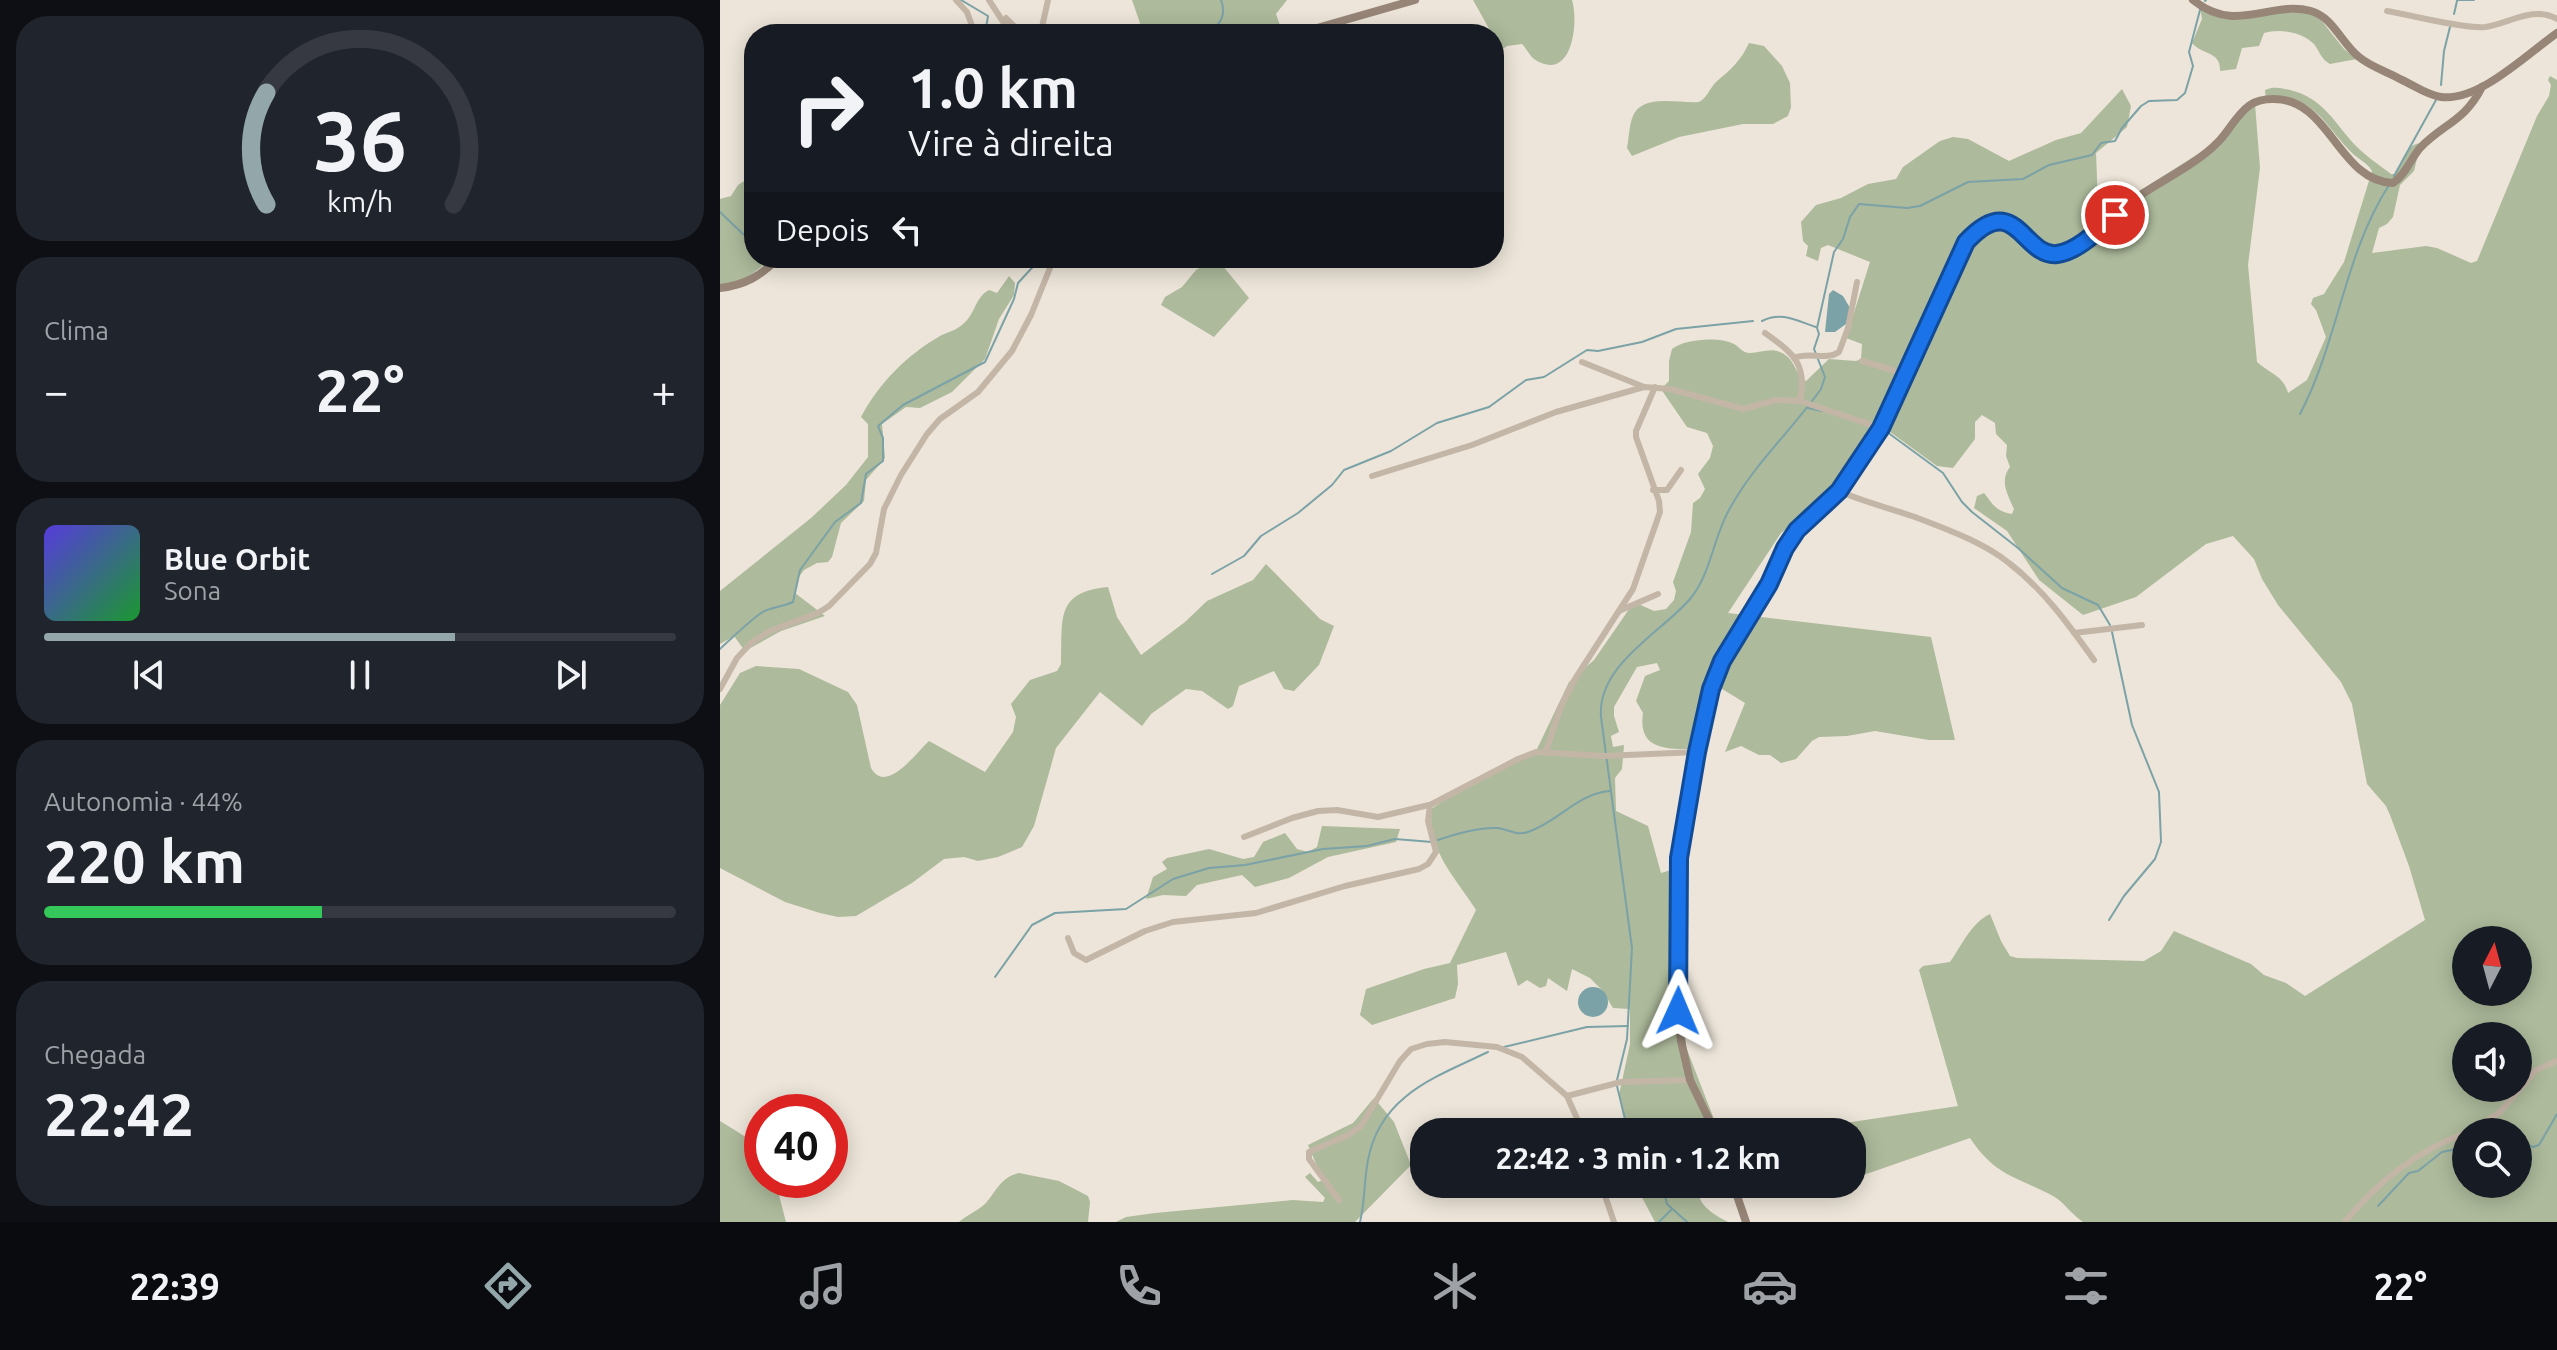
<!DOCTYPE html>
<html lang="pt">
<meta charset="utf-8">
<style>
:root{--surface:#171b24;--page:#20242c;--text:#f1f3f6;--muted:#9ea1a6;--line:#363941;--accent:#93a6aa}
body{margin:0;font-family:Ubuntu,sans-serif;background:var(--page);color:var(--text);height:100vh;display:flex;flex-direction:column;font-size:30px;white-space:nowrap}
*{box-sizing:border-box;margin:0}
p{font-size:26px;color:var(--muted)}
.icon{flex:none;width:44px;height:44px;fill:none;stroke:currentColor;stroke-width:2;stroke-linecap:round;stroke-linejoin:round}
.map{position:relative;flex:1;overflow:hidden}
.panel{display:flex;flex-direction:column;gap:16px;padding:16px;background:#0d0f14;width:720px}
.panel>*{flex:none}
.guide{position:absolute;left:24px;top:24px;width:760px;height:244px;border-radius:32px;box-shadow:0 4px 20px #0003;background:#171b24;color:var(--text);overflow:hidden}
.needle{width:52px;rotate:6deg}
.fabs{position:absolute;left:1732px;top:926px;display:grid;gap:16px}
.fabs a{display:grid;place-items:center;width:80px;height:80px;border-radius:50%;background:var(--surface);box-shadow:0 4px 20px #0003;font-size:40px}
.speed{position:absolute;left:24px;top:1094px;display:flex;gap:16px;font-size:40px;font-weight:700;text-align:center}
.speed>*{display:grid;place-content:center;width:104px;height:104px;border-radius:50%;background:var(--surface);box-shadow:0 4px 20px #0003;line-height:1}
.speed .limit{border:12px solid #d22;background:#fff;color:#111}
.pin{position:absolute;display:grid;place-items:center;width:68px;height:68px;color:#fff;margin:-34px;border:4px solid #fff;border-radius:50%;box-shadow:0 2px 8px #0007}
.me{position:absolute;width:88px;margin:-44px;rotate:1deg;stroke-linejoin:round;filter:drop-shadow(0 0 6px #0008)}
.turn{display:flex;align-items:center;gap:28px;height:168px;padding:0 32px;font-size:36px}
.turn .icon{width:104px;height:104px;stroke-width:2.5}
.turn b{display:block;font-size:56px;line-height:68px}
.then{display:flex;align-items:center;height:76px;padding:0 32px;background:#0003;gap:16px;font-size:30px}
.big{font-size:60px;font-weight:700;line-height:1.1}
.panel .widget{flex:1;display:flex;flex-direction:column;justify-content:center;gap:12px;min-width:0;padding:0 28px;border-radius:32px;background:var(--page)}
.panel .dial{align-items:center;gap:0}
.dial svg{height:208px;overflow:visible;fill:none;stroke:var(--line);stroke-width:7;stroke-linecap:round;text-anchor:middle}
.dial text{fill:var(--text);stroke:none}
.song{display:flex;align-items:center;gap:24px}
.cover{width:96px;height:96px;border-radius:12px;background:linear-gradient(135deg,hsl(250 70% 55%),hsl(130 70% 35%))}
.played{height:8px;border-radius:4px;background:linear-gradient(90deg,var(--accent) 65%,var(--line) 65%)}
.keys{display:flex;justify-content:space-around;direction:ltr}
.heat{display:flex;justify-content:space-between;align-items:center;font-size:44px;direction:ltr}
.charge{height:12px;border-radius:6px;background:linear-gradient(90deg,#34c759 44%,var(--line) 0)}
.trip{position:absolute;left:690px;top:1118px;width:456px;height:80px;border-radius:32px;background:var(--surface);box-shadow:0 4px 20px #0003;font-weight:700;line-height:80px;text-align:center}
.dock{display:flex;height:128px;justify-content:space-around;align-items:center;background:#090b0e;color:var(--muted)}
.dock .icon{width:56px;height:56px}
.dock .selected{color:var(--accent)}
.dock b{font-size:36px;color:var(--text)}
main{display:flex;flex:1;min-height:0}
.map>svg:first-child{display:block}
.green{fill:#adba9b;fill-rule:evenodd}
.water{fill:#7ba2a7}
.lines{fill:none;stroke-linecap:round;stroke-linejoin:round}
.stream{stroke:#7ba2a7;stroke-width:2}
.street{stroke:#c4b6a7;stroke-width:6}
.secondary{stroke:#978678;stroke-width:8}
.route-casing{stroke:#114b97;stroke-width:20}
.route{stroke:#1a73e8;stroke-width:14}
</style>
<main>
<section class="panel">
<div class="widget dial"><svg viewBox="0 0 100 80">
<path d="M14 69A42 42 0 1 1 86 69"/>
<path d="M14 69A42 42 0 0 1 14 26" stroke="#93a6aa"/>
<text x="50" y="56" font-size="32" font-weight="700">36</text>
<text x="50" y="72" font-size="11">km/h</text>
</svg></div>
<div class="widget"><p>Clima</p>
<div class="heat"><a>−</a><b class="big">22°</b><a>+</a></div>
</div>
<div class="widget">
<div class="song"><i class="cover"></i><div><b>Blue Orbit</b><p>Sona</p></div></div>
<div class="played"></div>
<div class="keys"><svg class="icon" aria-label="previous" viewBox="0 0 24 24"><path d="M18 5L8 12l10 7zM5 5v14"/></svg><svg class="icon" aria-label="pause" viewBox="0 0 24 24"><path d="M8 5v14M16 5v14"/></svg><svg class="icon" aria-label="next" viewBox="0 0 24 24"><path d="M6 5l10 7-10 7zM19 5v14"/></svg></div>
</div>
<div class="widget"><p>Autonomia · 44%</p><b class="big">220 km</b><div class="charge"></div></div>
<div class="widget"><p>Chegada</p><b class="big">22:42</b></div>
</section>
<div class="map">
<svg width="1837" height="1222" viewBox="0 0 1837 1222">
<rect width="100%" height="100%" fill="#ede5d9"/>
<!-- green -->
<g class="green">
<polygon points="412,0 567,0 556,14 561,28 553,34 414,34 420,23"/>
<path d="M753,0h99c7,23 0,84 -38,59 -5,-4 -8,-11 -12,-15l-15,2 -6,4z"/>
<path d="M1479,2l32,13 78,-3 12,8 23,29 13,10 -27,5c-9,-5 -10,-12 -16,-20 -11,-12 -35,-16 -50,-11l-5,13 -17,2 -6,21 -16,2c1,-20 -18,-16 -28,-28l10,-24z"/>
<path d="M1029,43l15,3 18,20 8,17 1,24 -3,9 -15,8h-30l-64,13 -47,19 -5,-8c2,-10 2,-23 6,-32 10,-23 47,-12 66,-14 9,-5 10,-13 17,-20 14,-12 25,-21 33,-39z"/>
<path d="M1830,76l7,4v1142h-474c-11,-7 -19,-20 -30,-26 -37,-20 -57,-19 -83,-58l-118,41v-47h-29l2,-6 133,-20 -39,-136 4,-4 27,-4c12,-17 21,-39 40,-48l11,27 9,15 7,2 127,3 17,-10 13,-20 77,33 13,11 22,8 19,13 120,-76 -16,-54 -19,-51 -4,-9 -19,-22 -15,-80 -11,-22 -63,-77 -16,-26 -8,-20 -21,-23 -27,8 -70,53 -53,18 -44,-35 -32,-49 -33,-23 3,-12 7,-3c9,11 11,18 28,21l2,-5c-6,-14 -15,-28 -4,-42l-4,-11 1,-11 -11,-11 -1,-11 -13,-8 -7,7v17l-22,29 -16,-2 -51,-37 -42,58 -63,46 -53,80 203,24 24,103h-26l-54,-9 -28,5 -28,1 -7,4 -16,18 -15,4 -11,-8h-11l-18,-9 -16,6 20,-49 -26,-16h-4l-14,62c-29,0 -64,4 -58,-36l-7,-12 9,-25 15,-6 -3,-7 -20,4 -23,40v9l5,16 -8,4 2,11 11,-2 -2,24 -7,9 1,33 32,15 13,47 17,-5 8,179 33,85h-91l-9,-37 11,-51v-35l-17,-1 -11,-18 -12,-12 -18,-9 -5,22 -19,-13 -2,8 -6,2 -13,-8 -9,6 -12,-34 -49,13 1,19 -3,14 -83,27 -12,-10 6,-26 58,-20 26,-6 26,-53c-23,-36 -47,-57 -45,-101l56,-37 50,-23 32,-67 25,-22 40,-58 20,9 12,-2 8,-9 2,-9 -3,-9 18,-50 2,-29 7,-5 5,-9 -7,-15 12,-16 3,-12 -6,-13 -20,-6 -26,-38 8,-8v-20l3,-12c12,-10 47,-13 62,-5 6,3 8,9 16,9 11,0 21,-6 32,0 13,6 13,21 24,28l23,-22 27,2 5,-2 1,-15 -16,-6 24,-76 -42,-17 -7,3 -3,13 -12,-5 2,-10 -5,-5 -2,-19 15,-17 25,-7 27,-14 28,-5 7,-12 37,-26 13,-4 15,2 41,22 47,-21 25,-7 41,-44 9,17 -4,21 -31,26 2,50 8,8 8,-9 19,-7 76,-48 46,-43 5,64 -12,97 9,97c12,11 27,14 31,31l19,-13 19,-43 -10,-27 -5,-6 2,-6 11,-4 20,-32 28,-91c-5,-9 -16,-13 -23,-21 -30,-32 -34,-54 -83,-51l-1,-9c9,-4 16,-2 25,0 34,8 44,33 66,56 10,10 23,19 35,28h4c7,-11 10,-30 26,-31l-7,28 -14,14 -7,32 -6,7 -8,4 -7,25 54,-7 11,2 34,15 6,-2 60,-145 12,-20 2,-11 -3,-5zM1746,940h52v52h-52zM1746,1036h52v52h-52zM1746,1132h52v52h-52z"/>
<polygon points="34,175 34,258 53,258 25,279 0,285 0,199 11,196 18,185"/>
<polygon points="494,260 498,260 529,298 494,337 441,305 445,297 462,287 476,270"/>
<path d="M289,276l6,7 -1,12 -15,24 -14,40 -33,33 -32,16 -14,-1 -24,17 3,34 -19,22 -2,21 -23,22 -9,34 -4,5 -11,1 -13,7 -6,8 -3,15 30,23 -44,15 -36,20 -11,-15 -14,8v-53l91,-73 35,-33 22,-28v-33l-7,-7c18,-34 46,-62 79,-81 8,-4 17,-6 23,-12 12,-9 12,-27 26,-34l8,3z"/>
<path d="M546,564l54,55 14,7 -15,39 -25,26 -10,-2 -10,-18 -35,15 -6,20 -5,3 -26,-18 -16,-2 -35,25 -9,12 -42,-34 -44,56 -22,78 -12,21 -24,10 -20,4 -14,-4 -20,2 -32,24 -56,33 -18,1 -18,-4 -35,-11 -65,-34v-163l20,-32 16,-7 43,3 49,23 9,13 14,63c15,27 45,-15 58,-27l56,31 28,-40 3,-15 -5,-13 19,-24 27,-9 4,-7c2,-44 -7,-72 47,-77l9,30 24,38 44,-33 22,-21 46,-21z"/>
<polygon points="602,826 680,829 676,842 608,857 569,878 535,887 522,875 477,885 466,896 443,895 426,899 433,877 447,869 442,862 447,858 489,849 523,859 534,857 543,842 565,833 577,849 588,852 597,847"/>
<polygon points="654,1098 674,1122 691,1165 635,1222 396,1222 406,1217 435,1213 573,1200 603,1202 605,1198 585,1177 590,1173 598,1182 603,1180 588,1145 633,1123"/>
<polygon points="0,1121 42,1147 42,1180 55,1180 66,1222 0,1222"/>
<path d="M299,1173l40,8 29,15 2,6 -2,20h-129c8,-7 20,-12 27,-19 11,-13 15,-26 33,-30z"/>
<path d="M915,1184h62c0,21 14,29 31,38h-73z"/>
</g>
<!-- water -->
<g class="water">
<polygon points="1113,290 1123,296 1130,308 1126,324 1115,332 1105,332 1109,294"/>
<circle cx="873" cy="1002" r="15"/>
</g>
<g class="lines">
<!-- stream -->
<g class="stream">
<polyline points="241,0 268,16 265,34"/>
<polyline points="1737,0 1754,0"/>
<polyline points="1485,1 1486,0"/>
<polyline points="1734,14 1737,1"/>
<path d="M490,34c10,-11 17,-19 11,-34"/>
<polyline points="1721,85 1724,51 1730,27"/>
<polyline points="1674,176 1716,100"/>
<polyline points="0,212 23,234 29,236 34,233 30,227 34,216"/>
<path d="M1042,321c20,-10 35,0 54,6"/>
<polyline points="1088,408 1102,411"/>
<path d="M1580,414c38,-72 44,-159 89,-229"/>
<polyline points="1167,432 1223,473 1242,502 1252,512 1298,548 1342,588 1378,605 1390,625"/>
<polyline points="492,574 524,556 541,536 578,513 612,485 624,470 671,451 717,423 769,407 806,380 824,377 867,350 878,351 922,342 956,329 1033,321"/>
<path d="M0,649c14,-13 26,-25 41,-36 9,-6 22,-6 32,-11l7,-32 35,-48 26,-19 5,-29 17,-13v-23l-5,-12 25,-21 82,-43 29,-63 4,-16 23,-25"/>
<path d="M718,840c17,-6 42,-13 60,-12 12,2 18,8 30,4 30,-10 50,-39 82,-41"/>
<polyline points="1389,920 1404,896 1435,859 1441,842 1439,792 1412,725 1392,632"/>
<polyline points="275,977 312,925 335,913 406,909 453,879 489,868 525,865 603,849 647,846 675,839 712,842"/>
<polyline points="784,1047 867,1027 908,1026"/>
<path d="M897,1080l10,-41 5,-91 -31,-231c-4,-52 60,-84 89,-118 21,-25 23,-61 39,-89 24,-45 63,-80 92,-121l4,-12 -11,-28 5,-15 -2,-6 17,-76 9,-13 7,-22 9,-13 48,4 13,-2 48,-24 55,-3 26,-14 43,-10 9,-12 14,-2 7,-13 19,-22 8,-5 28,-1 8,-7 8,-27 -4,-14 11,-42"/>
<polyline points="897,1086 908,1132"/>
<polyline points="1798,1140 1813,1147 1819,1145 1837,1114"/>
<polyline points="938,1184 944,1192 947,1204 967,1222"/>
<polyline points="1658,1206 1689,1173 1698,1171 1722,1152 1746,1147"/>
<path d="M640,1222c5,-20 4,-42 8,-62 12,-65 68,-83 120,-108"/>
<polyline points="939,1222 951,1210"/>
</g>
<!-- street -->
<g class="street">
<polyline points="236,0 247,12 255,34"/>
<polyline points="269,0 291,34"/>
<path d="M1667,11c24,4 77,18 98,16 24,-3 48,-22 72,-8"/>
<polyline points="286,18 302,34"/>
<polyline points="315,34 322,27 328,0"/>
<path d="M1045,333c28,20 43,31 35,68"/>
<path d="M1074,358c15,-7 32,3 45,-6l9,-24 9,-46"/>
<polyline points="1142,361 1186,374"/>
<polyline points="862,362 924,387"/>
<polyline points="652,476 752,445 836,412 924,387 950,389 1023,409 1056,400 1080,401 1161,428"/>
<polyline points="933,490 947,490 961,470"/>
<path d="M1119,491c25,11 50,17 76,26 31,12 68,25 94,46 35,27 60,62 85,97"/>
<polyline points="899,611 938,594"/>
<polyline points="1354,633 1422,625"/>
<polyline points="0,689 17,658 31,643 50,631 98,613 109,606 150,564 156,553 164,509 181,475 207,434 220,419 258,392 292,351 311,315 334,258"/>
<polyline points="826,751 841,706 855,679 913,589 940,512 939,501 916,437 916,431 935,387"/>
<polyline points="524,837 572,818 598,811 617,810 658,817 709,805"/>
<polyline points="348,938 354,953 366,960 425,931 453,922 536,913 625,886 699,869 708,864 716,852 708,821 710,805 798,759 816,752 884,756 977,752"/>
<polyline points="847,1096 901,1082 970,1080"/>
<polyline points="1748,1132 1779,1113 1816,1070 1837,1061"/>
<polyline points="881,1184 894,1222"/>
<polyline points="619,1200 589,1159 589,1152 628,1135 641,1126 680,1061 691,1049 707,1044 725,1042 777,1047 802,1057 847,1096 863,1132"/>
<path d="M1625,1222c33,-41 71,-71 121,-89"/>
</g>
<!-- secondary -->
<g class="secondary">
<path d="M1473,0c43,35 77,0 118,11 22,6 31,33 48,46 12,10 29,15 43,23 13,6 25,15 39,17 38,5 86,-43 116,-64"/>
<polyline points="576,34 695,0"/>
<path d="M0,288c25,-3 41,-12 58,-30"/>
<path d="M995,1132l-25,-52 -9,-39 -3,-30 1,-153 18,-106 14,-63 11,-28 47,-77 16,-36 12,-18 42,-39 42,-63 85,-186c19,-21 41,-27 62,-5 5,6 10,13 18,16 11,4 25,-4 34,-10 19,-12 34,-29 52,-42 26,-19 64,-36 86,-59 11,-11 18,-27 32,-37 6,-4 15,-6 23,-6 57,-1 65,82 120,84 13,-9 17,-23 27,-35 23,-24 45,-27 62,-61"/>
<polyline points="1013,1184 1026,1222"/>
</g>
</g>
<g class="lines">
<!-- route casing -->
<g class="route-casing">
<path id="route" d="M958,1011l1,-153 18,-106 14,-63 11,-28 47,-77 16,-36 12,-18 42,-39 42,-63 85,-186c50,-54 57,16 91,12 22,-3 42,-25 58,-39"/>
</g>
<!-- route -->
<use href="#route" class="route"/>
</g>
</svg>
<div class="fabs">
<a><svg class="needle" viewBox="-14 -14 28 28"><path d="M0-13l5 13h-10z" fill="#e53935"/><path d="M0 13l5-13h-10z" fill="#9ea1a6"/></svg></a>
<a><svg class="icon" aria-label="sound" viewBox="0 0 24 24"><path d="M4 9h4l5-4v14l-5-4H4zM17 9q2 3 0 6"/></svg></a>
<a><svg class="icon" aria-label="search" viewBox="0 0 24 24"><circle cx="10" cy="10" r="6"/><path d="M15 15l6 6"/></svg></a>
</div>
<div class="speed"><div class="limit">40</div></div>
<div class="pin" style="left:1395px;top:215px;background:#d93025"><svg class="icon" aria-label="arrive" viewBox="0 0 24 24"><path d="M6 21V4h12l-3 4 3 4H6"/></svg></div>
<svg class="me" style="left:958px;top:1011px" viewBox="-20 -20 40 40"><path d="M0-17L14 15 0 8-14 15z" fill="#1a73e8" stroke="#fff" stroke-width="4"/></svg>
<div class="trip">22:42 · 3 min · 1.2 km</div>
<div class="guide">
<div class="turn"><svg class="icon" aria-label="right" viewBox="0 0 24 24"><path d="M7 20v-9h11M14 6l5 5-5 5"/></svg><div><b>1.0 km</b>Vire à direita</div></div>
<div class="then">Depois<svg class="icon" aria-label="left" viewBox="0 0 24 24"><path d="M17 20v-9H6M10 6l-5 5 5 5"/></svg></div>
</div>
</div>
</main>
<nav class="dock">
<b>22:39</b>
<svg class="icon selected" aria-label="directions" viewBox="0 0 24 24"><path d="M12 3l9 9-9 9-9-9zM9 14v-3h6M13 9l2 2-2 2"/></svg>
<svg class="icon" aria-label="music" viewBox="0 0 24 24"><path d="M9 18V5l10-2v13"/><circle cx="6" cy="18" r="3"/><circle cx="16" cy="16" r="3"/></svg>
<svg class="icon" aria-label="phone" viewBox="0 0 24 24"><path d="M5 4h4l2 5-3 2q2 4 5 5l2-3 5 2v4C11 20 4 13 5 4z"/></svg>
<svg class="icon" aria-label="climate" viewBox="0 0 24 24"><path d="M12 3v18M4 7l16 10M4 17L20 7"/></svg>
<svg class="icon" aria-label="car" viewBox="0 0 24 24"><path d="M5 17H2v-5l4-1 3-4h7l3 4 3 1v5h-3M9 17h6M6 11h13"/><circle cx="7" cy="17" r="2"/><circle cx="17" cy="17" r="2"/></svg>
<svg class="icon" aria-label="filters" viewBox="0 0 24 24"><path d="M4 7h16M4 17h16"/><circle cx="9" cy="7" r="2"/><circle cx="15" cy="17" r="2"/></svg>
<b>22°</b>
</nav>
